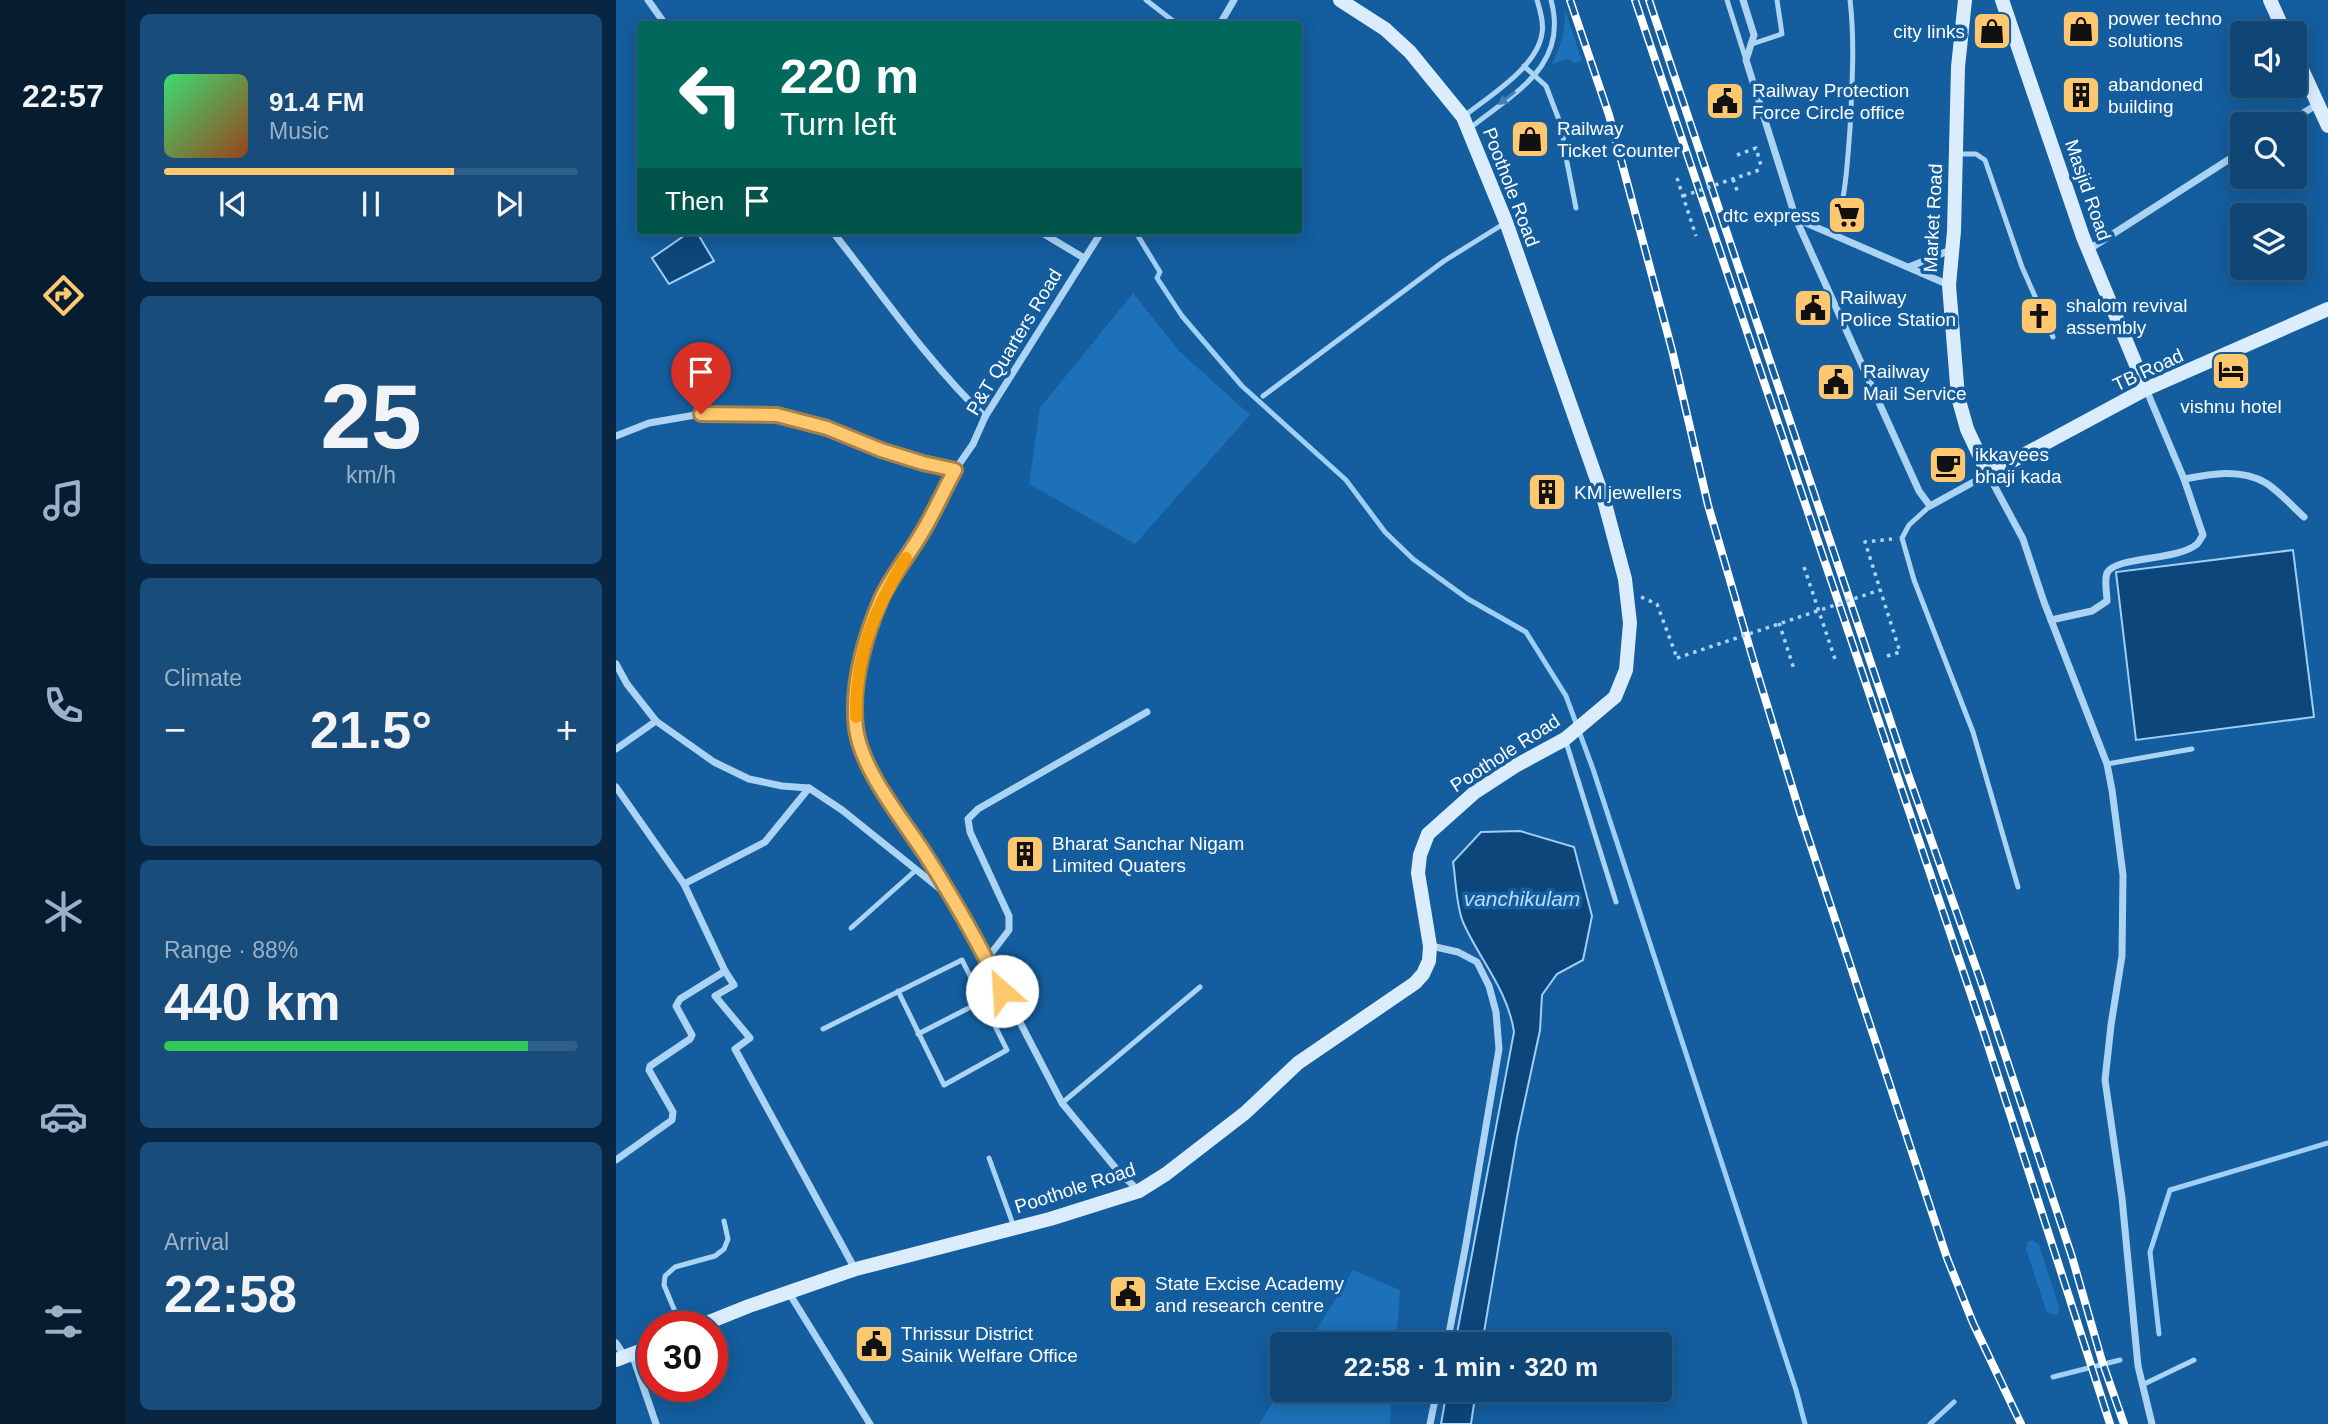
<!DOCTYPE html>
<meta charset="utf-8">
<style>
:root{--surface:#0f4676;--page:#184d7b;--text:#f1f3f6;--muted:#9bb1c5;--line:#2f5e88;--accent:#ffc86e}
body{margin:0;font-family:Helvetica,sans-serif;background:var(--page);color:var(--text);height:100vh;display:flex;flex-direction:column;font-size:26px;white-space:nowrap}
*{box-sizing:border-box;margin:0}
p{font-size:23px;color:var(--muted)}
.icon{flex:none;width:38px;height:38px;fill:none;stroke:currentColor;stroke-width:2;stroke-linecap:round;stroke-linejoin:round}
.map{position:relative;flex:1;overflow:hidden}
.panel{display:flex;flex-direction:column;gap:14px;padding:14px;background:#082641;width:490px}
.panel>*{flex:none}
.hud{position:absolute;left:21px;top:21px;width:665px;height:214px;border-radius:7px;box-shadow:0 4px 18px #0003,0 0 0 2px var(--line);background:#00695c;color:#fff;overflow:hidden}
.tools{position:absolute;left:1614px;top:21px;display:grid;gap:14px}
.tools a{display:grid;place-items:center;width:77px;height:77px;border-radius:7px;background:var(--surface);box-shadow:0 4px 18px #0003,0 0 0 2px var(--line);font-size:35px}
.speed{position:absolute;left:21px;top:1311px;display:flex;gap:14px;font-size:35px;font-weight:700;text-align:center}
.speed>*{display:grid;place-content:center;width:91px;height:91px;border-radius:50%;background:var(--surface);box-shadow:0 4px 18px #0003,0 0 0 2px var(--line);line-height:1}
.speed .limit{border:10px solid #d22;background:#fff;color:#111}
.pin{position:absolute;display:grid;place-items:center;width:60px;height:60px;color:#fff;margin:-72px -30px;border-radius:50% 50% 50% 0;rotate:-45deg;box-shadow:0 0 7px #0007}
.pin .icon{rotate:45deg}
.me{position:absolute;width:77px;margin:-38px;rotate:334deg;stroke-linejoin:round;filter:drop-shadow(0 0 5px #0008)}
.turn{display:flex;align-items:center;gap:24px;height:147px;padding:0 28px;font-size:32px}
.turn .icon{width:91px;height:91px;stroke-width:2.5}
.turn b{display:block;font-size:49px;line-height:60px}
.then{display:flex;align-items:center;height:66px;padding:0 28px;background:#0003;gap:14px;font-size:26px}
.big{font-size:52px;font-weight:800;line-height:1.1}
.panel .widget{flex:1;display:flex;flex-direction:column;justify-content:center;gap:10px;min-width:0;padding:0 24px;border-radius:10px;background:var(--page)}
.panel .dial{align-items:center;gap:0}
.dial b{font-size:91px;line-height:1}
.song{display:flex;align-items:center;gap:21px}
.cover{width:84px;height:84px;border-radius:10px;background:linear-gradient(135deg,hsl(140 70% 55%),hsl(20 70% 35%))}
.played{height:7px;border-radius:4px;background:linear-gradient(90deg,var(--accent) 70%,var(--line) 70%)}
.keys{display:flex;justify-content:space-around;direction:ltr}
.heat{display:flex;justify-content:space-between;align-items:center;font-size:38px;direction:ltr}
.charge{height:10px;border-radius:5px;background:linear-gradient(90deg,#34c759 88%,var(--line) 0)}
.trip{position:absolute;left:654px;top:1332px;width:402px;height:70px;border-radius:7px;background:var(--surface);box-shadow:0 4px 18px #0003,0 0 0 2px var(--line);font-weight:800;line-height:70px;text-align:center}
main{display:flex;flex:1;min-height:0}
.dock{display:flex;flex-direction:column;width:126px;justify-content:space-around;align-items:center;background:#061c2f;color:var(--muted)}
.dock .icon{width:49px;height:49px}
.dock .selected{color:var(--accent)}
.dock b{font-size:32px;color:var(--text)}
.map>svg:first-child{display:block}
.green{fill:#1c71b8}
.water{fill:#0c467b;stroke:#9ecff6;stroke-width:2}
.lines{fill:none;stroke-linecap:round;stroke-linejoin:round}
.stream{stroke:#9ecff6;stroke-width:5}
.path{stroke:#abd3f4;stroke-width:3.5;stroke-dasharray:3.5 5;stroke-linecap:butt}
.lane{stroke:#abd3f4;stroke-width:5}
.street{stroke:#abd3f4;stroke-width:7}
.secondary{stroke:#dbedfd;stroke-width:14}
.rail-casing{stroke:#fff;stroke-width:8}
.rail{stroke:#145d9e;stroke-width:5;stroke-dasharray:16;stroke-linecap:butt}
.path-bridge{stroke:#abd3f4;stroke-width:3.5;stroke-dasharray:3.5 5;stroke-linecap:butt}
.oneway{fill:#4180b8}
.route-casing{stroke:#a68248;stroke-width:18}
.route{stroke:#ffc86e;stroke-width:12}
.slow{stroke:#f59e0b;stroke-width:12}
.labels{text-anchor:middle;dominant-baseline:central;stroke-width:7;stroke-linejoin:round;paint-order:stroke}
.poi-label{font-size:19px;fill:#fff;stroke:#145d9e;text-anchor:start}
.street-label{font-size:19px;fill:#fff;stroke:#145d9e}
.water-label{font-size:21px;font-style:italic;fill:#b8dcfa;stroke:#145d9e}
</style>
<main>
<nav class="dock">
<b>22:57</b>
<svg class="icon selected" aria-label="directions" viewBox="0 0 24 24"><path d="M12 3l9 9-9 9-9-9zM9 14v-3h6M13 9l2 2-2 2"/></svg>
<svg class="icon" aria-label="music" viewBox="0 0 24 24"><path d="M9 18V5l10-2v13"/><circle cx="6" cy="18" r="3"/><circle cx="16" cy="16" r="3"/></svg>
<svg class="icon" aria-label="phone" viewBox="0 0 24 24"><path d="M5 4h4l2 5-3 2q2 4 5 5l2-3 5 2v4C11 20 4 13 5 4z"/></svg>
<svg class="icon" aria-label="climate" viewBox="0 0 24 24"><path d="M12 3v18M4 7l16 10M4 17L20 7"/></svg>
<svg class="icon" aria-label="car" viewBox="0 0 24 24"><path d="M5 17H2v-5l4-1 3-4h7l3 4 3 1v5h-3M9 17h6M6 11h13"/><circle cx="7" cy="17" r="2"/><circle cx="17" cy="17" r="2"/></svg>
<svg class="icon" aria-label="filters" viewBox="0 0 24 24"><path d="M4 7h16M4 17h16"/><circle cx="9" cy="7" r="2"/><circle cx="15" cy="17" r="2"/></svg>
</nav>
<section class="panel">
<div class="widget">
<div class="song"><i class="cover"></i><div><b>91.4 FM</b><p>Music</p></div></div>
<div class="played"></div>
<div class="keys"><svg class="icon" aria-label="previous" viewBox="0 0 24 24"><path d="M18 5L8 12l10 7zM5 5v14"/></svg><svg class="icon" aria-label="pause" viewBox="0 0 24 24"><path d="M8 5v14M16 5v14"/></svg><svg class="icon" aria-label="next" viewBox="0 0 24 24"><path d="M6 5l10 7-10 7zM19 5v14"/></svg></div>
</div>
<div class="widget dial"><b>25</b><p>km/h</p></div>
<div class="widget"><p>Climate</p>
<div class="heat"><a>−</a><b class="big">21.5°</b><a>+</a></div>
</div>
<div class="widget"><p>Range · 88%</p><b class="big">440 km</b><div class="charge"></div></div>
<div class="widget"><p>Arrival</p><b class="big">22:58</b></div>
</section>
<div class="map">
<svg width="1712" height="1424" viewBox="0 0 1712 1424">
<rect width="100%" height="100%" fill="#145d9e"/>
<!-- green -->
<g class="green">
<path d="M948,7l18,54 -7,2 -8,-4 -15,5c9,-18 15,-37 12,-57z"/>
<polygon points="517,293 564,352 634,415 519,544 413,484 424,408"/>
<polygon points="1416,1240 1423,1245 1443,1307 1442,1313 1439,1315 1431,1313 1410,1249 1412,1242"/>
<polygon points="737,1270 784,1290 780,1344 692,1344"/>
<polygon points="667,1386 667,1390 776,1390 774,1424 643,1424"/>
</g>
<!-- water -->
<g class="water">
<polygon points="75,231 80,231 98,261 53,284 36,258"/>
<polygon points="1677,550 1698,717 1520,740 1500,572"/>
<path d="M904,831l54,16 18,69 -9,44 -26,14 -15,21 -2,35 -23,107 -35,207h-27l59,-312c-6,-42 -35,-73 -51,-110 -7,-17 -7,-42 -10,-60l28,-30z"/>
<polygon points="831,1390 860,1390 855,1424 825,1424"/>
</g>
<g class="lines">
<!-- stream -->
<g class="stream">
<polyline points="519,231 544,272 541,278 566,316 626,386 730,480 769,532 797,559 852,599 910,632 950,696 977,769 1180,1390 1189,1424"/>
<polyline points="1543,1334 1534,1252 1554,1190 1712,1143"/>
<polyline points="1437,1377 1504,1360"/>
<polyline points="1314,1424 1338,1402"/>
</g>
<!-- path -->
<g class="path">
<polyline points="1121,155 1140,148 1146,169"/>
<polyline points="1061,178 1080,236"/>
<polyline points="1117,179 1122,193"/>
<polyline points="1188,567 1220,662"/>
<polyline points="1025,597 1041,604 1061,658"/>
<polyline points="1163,623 1178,669"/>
<polyline points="1271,656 1284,652 1249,542 1276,539"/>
</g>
<!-- lane -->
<g class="lane">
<polyline points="530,0 561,24"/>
<polyline points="1111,0 1130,60"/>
<polyline points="1136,44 1166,34 1161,0"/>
<polyline points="908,66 930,86 948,133 947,142 960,208"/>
<path d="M847,117c25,-20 75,-50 79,-84 2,-10 -2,-23 -5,-33"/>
<path d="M854,128c45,-36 99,-62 81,-128"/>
<polyline points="1340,154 1360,154 1369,160 1406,267 1437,337"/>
<path d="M1217,235c13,-35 14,-69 17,-106 2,-43 5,-87 0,-129"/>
<polyline points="647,396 828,261 889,223"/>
<polyline points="1314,506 1293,525 1286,538 1298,580 1357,732 1402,887"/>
<polyline points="950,742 1000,902"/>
<polyline points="1491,764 1576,749"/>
<polyline points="235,928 300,870"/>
<polyline points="207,1029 346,960 391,1050 328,1085 282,991"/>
<polyline points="302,1034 386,991"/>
<polyline points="446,1103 584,987"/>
<polyline points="373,1158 398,1227"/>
<polyline points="65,1326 48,1285 49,1276 59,1267 99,1256 108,1249 112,1239 108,1221"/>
<polyline points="1526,1385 1578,1360"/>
</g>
<!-- street -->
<g class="street">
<polyline points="32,0 49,24"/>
<polyline points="1127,0 1138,35 1130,60 1180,219 1303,491 1314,506 1372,474 1407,539 1428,602 1491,764 1496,790 1507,875 1506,956 1495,1025 1489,1080 1506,1198 1522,1366 1536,1424"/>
<polyline points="604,24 618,0"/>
<polyline points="1669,124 1702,104"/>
<polyline points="1181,219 1333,285"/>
<path d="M216,231c50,63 95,130 153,186"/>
<polyline points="423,231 468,258"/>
<polyline points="1472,250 1626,151"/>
<polyline points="1293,267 1337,249"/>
<path d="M1530,389l38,90c26,-5 57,-11 82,4 14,9 26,23 38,34"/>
<polyline points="0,436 33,423 85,414 161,415 211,428 265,450 307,463 339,470"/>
<path d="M1435,620l41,-9 15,-10c0,-8 -3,-20 0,-28 8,-17 71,-12 90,-29 2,-2 4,-6 6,-9l-19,-56"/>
<polyline points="0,664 11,684 40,721 98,762 133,779 166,786 193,788 226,810 333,896 371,959 446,1103 502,1171 522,1190"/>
<polyline points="0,749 40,721"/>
<polyline points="0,787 68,884 149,842 193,788"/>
<polyline points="331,892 247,755 240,728 240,687 250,639 266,597 308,530 339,470 357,444 369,417 486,231"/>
<polyline points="815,946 842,952 861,962 873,986 880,1012 883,1049 850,1244 831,1344"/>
<polyline points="371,959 393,930 393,916 354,832 352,819 362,809 531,712"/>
<polyline points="109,971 118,985 99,996 134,1038 119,1049 239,1269"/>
<polyline points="0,1160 56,1120 57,1112 33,1070 34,1066 74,1039 76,1035 60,1006 64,999 109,971 68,884"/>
<polyline points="173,1293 254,1424"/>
<polyline points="0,1343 9,1357"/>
<polyline points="16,1354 40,1424"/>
<polyline points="814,1424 821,1390"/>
</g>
<!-- secondary -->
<g class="secondary">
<polyline points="1349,0 1342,67 1338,231 1333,285 1342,397 1351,429 1372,474 1530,389 1712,309"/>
<polyline points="1386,0 1467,237 1530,389"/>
<polyline points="1654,0 1669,33"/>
<polyline points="1678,52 1712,126"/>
<polyline points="83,1326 133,1306 240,1269 434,1219 523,1191 550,1174 629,1113 682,1063 799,983 807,974 813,961 814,946 802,873 804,855 812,834 858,793 901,765 949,739 999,697 1010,670 1014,623 1009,579 988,500 890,222 847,117 794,52 769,29 724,0"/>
<polyline points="0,1360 37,1346"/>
</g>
<!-- rail casing -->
<g class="rail-casing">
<g id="rail">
<polyline points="954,0 993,115 1056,350 1092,505 1137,659 1185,816 1331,1258 1357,1323 1405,1424"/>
<polyline points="1019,0 1369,1036 1494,1424"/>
<polyline points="1033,0 1291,771 1364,979 1456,1257 1486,1361 1508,1424"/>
</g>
</g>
<!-- rail -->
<use href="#rail" class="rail"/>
<!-- path-bridge -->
<g class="path-bridge">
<polyline points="1067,196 1146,169"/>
<polyline points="1061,658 1264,590"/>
</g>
</g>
<!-- one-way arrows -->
<defs><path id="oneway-solid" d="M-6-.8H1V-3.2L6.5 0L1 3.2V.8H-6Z" transform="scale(1.75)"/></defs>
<use class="oneway" href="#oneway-solid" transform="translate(891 98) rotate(142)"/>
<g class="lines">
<!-- route casing -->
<g class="route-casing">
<path id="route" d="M85,414l76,1 50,13 54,22 42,13 32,7c-11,20 -20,41 -32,61 -13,23 -31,44 -42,68 -17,40 -30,86 -25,129 5,42 48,93 71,129 27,43 53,88 75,134"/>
</g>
<!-- route -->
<use href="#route" class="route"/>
<!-- slow -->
<path class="slow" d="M240,717c-1,-62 18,-107 50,-159"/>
</g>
<!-- icons -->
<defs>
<g id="shop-square" transform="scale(2.0125)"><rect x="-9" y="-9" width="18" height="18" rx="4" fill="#ffc86e" stroke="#145d9e"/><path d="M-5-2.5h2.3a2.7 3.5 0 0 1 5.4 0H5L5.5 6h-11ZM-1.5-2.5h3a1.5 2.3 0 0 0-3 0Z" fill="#111"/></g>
<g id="building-square" transform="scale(2.0125)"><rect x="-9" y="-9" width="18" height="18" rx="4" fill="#ffc86e" stroke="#145d9e"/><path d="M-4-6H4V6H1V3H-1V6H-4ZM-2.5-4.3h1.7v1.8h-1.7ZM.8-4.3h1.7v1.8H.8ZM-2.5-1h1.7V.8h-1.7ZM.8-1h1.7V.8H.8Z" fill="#111"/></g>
<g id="civic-square" transform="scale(2.0125)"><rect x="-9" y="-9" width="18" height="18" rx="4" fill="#ffc86e" stroke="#145d9e"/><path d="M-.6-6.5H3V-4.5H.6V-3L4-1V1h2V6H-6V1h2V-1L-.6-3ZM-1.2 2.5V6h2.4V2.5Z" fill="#111"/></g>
<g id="supermarket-square" transform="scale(2.0125)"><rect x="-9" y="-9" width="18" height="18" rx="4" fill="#ffc86e" stroke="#145d9e"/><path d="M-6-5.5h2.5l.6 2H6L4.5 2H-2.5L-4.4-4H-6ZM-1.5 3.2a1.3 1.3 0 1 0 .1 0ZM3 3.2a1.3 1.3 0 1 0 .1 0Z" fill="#111"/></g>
<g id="church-square" transform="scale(2.0125)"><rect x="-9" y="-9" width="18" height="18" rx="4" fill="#ffc86e" stroke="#145d9e"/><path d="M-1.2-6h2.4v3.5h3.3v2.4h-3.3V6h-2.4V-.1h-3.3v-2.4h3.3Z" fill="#111"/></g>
<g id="hotel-square" transform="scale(2.0125)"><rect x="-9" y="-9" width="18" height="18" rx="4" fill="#ffc86e" stroke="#145d9e"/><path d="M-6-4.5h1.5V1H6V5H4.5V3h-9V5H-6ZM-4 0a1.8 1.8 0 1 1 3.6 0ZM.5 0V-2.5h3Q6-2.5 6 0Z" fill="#111"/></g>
<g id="cafe-square" transform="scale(2.0125)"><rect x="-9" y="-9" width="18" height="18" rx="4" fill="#ffc86e" stroke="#145d9e"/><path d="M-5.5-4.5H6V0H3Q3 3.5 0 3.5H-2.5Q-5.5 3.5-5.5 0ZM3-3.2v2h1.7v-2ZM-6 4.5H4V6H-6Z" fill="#111"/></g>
</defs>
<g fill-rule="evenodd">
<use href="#shop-square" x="1465" y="29"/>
<use href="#shop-square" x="1376" y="31"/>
<use href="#building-square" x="1465" y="95"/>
<use href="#civic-square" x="1109" y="101"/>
<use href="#shop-square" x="914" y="139"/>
<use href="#supermarket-square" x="1231" y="215"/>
<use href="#civic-square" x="1197" y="308"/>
<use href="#church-square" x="1423" y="316"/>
<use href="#hotel-square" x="1615" y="371"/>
<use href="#civic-square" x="1220" y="382"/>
<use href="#cafe-square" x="1332" y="465"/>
<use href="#building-square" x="931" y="492"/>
<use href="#building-square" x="409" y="854"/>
<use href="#civic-square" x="512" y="1294"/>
<use href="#civic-square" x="258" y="1344"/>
</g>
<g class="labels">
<!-- poi labels -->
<g class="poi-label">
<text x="1492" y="18">power techno<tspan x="1492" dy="22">solutions</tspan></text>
<text x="1349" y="31" text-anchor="end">city links</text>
<text x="1492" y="84">abandoned<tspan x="1492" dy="22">building</tspan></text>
<text x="1136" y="90">Railway Protection<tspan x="1136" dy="22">Force Circle office</tspan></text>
<text x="941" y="128">Railway<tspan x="941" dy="22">Ticket Counter</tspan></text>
<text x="1204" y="215" text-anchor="end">dtc express</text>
<text x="1224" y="297">Railway<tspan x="1224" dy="22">Police Station</tspan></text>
<text x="1450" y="305">shalom revival<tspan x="1450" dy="22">assembly</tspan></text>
<text x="1247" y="371">Railway<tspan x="1247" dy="22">Mail Service</tspan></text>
<text x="1615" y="406" text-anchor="middle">vishnu hotel</text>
<text x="1359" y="454">ikkayees<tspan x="1359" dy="22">bhaji kada</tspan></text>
<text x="958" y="492">KM jewellers</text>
<text x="436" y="843">Bharat Sanchar Nigam<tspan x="436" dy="22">Limited Quaters</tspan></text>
<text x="539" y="1283">State Excise Academy<tspan x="539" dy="22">and research centre</tspan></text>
<text x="285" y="1333">Thrissur District<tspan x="285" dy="22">Sainik Welfare Office</tspan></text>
</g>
<!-- street labels -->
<g class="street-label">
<text transform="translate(895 187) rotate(69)">Poothole Road</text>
<text transform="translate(1472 190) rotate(71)">Masjid Road</text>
<text transform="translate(1317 218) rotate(-87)">Market Road</text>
<text transform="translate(398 342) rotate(-59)">P&amp;T Quarters Road</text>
<text transform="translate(1532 370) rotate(-25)">TB Road</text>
<text transform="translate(889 753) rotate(-33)">Poothole Road</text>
<text transform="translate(459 1188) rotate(-18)">Poothole Road</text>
</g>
<!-- water labels -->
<g class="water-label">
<text x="906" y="898">vanchikulam</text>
</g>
</g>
</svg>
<div class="tools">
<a><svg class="icon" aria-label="sound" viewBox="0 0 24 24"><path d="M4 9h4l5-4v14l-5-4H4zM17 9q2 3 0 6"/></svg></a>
<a><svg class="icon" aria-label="search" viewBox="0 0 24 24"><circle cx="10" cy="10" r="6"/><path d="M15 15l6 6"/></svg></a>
<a><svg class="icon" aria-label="layers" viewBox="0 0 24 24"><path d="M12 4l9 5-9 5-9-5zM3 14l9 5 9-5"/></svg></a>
</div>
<div class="speed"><div class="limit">30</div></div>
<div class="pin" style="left:85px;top:414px;background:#d93025"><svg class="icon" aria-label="arrive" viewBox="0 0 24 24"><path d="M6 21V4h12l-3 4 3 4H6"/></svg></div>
<svg class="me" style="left:386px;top:991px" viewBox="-20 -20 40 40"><circle r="19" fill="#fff"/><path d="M0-13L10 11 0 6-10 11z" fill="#ffc86e"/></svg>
<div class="trip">22:58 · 1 min · 320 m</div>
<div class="hud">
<div class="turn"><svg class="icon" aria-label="left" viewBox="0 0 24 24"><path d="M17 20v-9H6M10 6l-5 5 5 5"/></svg><div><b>220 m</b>Turn left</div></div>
<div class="then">Then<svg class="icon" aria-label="arrive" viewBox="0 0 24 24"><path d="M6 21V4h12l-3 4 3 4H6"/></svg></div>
</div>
</div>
</main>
